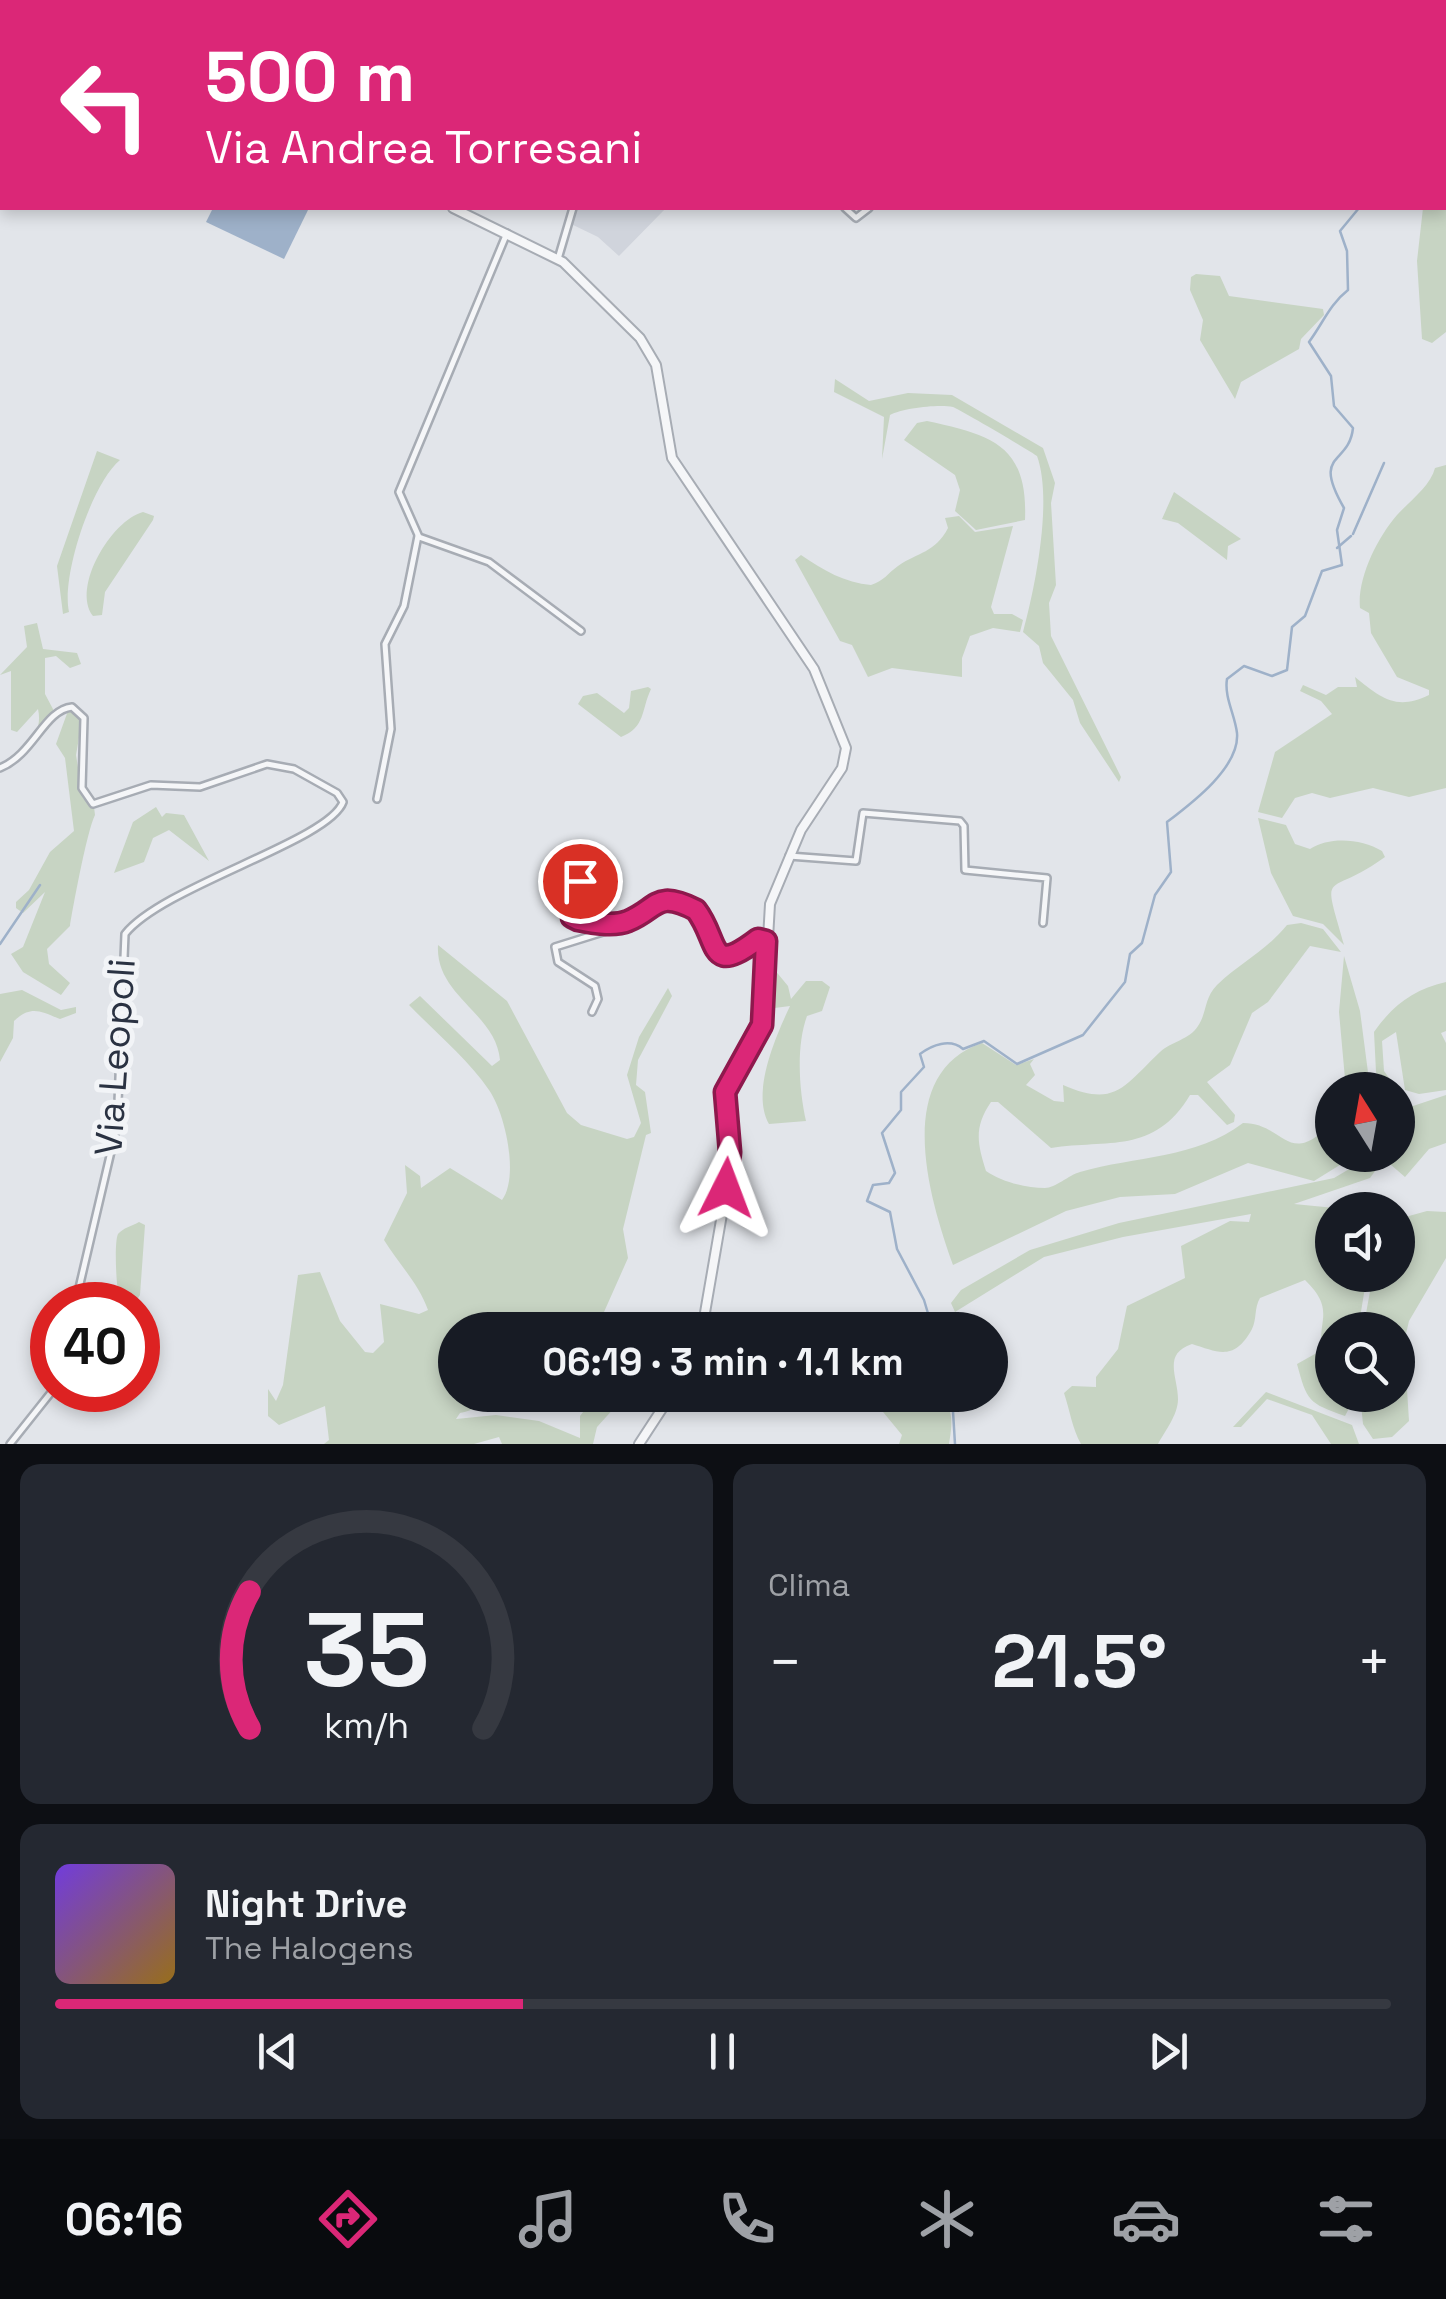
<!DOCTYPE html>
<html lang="it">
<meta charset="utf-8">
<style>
:root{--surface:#171b24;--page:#242831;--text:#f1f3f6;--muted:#9ea1a6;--line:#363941;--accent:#db2777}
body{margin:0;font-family:"Space Grotesk",sans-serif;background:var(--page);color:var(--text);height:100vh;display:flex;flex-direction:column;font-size:38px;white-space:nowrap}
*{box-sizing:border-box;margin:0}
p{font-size:32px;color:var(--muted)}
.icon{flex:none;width:55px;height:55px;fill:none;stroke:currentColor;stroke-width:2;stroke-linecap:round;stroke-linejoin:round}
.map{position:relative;height:1444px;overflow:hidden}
.side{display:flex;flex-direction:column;gap:20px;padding:20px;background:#0d0f14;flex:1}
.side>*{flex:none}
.top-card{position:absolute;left:0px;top:0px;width:1448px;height:210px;box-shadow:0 5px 15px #0003;background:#db2777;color:#fff;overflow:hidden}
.needle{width:65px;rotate:349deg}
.tools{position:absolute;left:1315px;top:1072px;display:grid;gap:20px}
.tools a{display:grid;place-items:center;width:100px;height:100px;border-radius:50%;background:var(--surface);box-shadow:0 5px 15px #0003;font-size:50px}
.speed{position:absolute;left:30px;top:1282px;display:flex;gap:20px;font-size:50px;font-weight:700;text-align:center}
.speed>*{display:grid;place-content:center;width:130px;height:130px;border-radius:50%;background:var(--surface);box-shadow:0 5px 15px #0003;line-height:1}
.speed .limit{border:15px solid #d22;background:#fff;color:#111}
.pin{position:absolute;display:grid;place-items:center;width:85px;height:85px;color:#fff;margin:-42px;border:5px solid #fff;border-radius:50%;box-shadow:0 2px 10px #0007}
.me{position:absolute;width:110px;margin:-55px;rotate:3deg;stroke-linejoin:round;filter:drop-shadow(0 0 8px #0008)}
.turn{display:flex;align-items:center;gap:35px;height:210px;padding:0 40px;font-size:45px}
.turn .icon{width:130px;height:130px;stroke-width:2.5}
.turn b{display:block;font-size:70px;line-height:85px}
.big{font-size:75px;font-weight:700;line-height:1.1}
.side .card{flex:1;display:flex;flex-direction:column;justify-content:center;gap:15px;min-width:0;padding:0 35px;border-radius:20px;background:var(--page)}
.side .dial{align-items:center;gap:0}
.dial svg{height:260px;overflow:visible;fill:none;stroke:var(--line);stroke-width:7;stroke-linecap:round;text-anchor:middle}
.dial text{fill:var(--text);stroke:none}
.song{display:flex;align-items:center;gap:30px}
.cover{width:120px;height:120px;border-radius:15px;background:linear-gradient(135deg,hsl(260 70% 55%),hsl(40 70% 35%))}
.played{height:10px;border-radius:5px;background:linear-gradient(90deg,var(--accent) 35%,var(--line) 35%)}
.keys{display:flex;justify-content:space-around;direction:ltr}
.heat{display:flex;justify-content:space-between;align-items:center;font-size:55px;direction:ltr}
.side .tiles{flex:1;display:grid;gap:20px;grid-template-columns:1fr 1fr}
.card:last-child{grid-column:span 2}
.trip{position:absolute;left:438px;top:1312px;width:570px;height:100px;border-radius:50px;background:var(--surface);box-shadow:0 5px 15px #0003;font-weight:700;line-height:100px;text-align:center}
.menu{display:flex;height:160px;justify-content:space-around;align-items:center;background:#090b0e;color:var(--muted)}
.menu .icon{width:70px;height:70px}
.menu .on{color:var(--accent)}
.menu b{font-size:45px;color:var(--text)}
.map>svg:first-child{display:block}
.built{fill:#d0d4dc}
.green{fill:#c7d4c3}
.water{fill:#9eb1c9}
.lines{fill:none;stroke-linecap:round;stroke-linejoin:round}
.stream{stroke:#9eb1c9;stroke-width:2.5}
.minor-casing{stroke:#a7acb4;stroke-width:10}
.tertiary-casing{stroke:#a7acb4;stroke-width:12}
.minor{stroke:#f5f6f8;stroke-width:5}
.tertiary{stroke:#f5f6f8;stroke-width:8}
.route-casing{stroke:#8e194d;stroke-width:25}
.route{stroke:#db2777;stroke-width:18}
.labels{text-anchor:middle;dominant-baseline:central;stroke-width:10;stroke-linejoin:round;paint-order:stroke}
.street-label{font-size:38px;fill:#2a3242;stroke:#f2f4f7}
</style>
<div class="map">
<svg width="1446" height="1444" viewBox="0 0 1446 1444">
<rect width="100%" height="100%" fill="#e2e5ea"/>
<!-- built -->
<polygon class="built" points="575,208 666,208 619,256 598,237 569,223"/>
<!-- green -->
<g class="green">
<polygon points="1446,38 1446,332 1432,343 1422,339 1417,261 1423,208 1445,208"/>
<polygon points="1196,274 1220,276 1229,296 1323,309 1324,315 1301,339 1299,349 1241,382 1235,399 1200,340 1203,320 1190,290 1191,277"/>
<path d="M835,379l34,22 39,-8 44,2 91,53 12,35 -4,20 5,82 -7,18 2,33 70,141 -2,5 -39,-59 -7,-23 -30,-37 -4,-17 -16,-14c12,-44 30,-132 14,-176 -5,-4 -78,-47 -84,-49 -14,-3 -50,1 -63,8l-8,44 2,-42 -50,-25z"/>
<path d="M927,421c65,14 101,24 98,99l-49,10 -21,-19 5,-21 -5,-15 -51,-35 13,-17z"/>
<path d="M97,451l23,9c-28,23 -59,116 -51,152l-6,2 -6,-48z"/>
<path d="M1446,465v323l-37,9 -36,-9 -43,10 -18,-5 -17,5 -13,20 -24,-6 17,-60 57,-38 -11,-13 -21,-10 3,-6 23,10 12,-8h19l-2,-10c26,21 41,34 74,18v-5l-32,-13 -26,-44 -2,-20 -9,-5c-3,-29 17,-70 37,-93 14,-15 34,-30 38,-47z"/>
<polygon points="1174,492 1241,539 1228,546 1227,560 1178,523 1162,519"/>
<path d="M143,512l11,4 -1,4 -48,72 -3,23 -9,1c-22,-29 19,-96 50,-104z"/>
<path d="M959,516l16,16 38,-6 -22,81 3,7h18l11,6 -3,12 -27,-4 -23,8 -8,22v19l-70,-9 -24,9 -16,-32 -12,-4 -45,-81 6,-5c22,15 44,28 70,30 13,-4 17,-12 27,-19 20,-14 37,-13 50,-38l-3,-10z"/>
<path d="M37,623l6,26 34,4 4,11 -11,4 -14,-12 -11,2v36l9,17 -25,37 -29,18c16,-17 45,-26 38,-57l-21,23 -6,-2v-59l-11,4 27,-28 -3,-21z"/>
<path d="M648,687l3,2c-10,21 -5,38 -30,48l-43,-33 5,-8 14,-3 27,20 5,-5 2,-17z"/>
<path d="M69,708l13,12 -6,35 7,43 11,9 1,8c-8,16 -22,92 -25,111l-23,23 2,15 21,19 -9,12 -38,-23 -12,-18 12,-7 22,-55 -22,21 -7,-5v-6l13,-12 21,-38 24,-21 -9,-73 -9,-14z"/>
<polygon points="156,807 162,817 166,813 184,815 209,861 169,830 153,838 144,862 114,873 133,822"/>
<path d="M1258,818l28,7 9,19 15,5c20,-13 52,-10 72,2l3,6c-59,43 -64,7 -41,88l-21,-21 -30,-8 -22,-43z"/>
<path d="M1301,923l22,6 18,23 -31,-6 -42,56 -16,11 -22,52 -23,17 28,33 -1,7 -7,3 -29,-30h-8c-36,60 -82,44 -139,53l-53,-46h-7c-17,25 -14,41 -5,69 16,11 40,17 59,17 10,0 24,-13 35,-16 55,-16 116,-13 163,-49 42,0 45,47 89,-1v33h24l-42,26 -66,-18 -73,31 -55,3 -54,14 -113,54c-23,-64 -62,-191 29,-222l34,22 18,-6 -4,5 5,11 -9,10 28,16 10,1 -1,-17c53,23 61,1 97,-33 12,-11 29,-12 38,-26 9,-13 6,-28 19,-41 23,-22 49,-34 70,-60z"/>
<path d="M438,945l69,56 60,112 14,12 46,14 7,-2 7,-14 -14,-48 12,-38 29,-49 4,8 -34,64 -2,25 9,7 6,41 -5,2 -23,94 5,29 -32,72h-141v65h111c-20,17 -40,11 -65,9 -13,-1 -28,6 -41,9l-4,6 40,-4 43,6 41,17v-22l16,-21h30l-29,32 -4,17h-91l-3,-7 -25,7h-150l5,-4 -4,-34 -46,19 -11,-9v-27l8,12 7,-16 15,-110 22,-3 20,49 25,31 8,1 11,-11 -4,-38 39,10 9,-4c-9,-26 -30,-47 -44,-70l23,-47 -2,-28 15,11 1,12 29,-20 52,32c17,-23 4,-85 -13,-110 -21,-31 -54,-58 -80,-85l11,-9 72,70 8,-6c-4,-47 -65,-64 -62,-115z"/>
<polygon points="1344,956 1360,1011 1369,1080 1376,1090 1346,1090 1339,1012"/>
<path d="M769,963l19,23 3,13 15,-18h16l8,6 -8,24 -15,5c-11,30 -8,74 -1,105l-37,3c-18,-31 6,-86 21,-118l-23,3z"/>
<path d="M1446,982v49l-5,2 5,10v47l-27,4 -14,-4 -9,-58 -14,9 2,30 12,17 -14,1 -6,-17 -2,-40c19,-27 40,-43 72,-50z"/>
<path d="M22,990l39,20 15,-3v6l-16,6c-20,-8 -29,-14 -46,2l-1,17 -13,24v-68z"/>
<polygon points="1398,1093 1407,1108 1446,1095 1446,1143 1429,1149 1405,1177 1390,1164 1389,1155 1398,1155"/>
<path d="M1373,1155h6l2,8 -11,15 -76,26 61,6h-23v65h35l-9,55h-26v65h24l-11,21c-37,-13 -38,-15 -48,-52l25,-14c-5,-30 14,-40 -17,-70l-45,18c-6,10 -3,21 -8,31 -18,33 -34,23 -60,15 -30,10 -14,33 -14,55 0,16 -13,32 -20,45h-77c-9,-16 -11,-33 -17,-51l8,-7 24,1v-10l22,-28 9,-43 58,-28 -4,-32 49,-25 19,1 2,-8 -128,23 -79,20 -89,55 -4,-9 10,-13 69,-40 89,-27 215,-45z"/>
<polygon points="1427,1211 1446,1212 1446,1258 1409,1321 1404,1342 1409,1421 1392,1437 1373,1439 1363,1424 1360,1395 1398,1395 1398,1330 1363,1330 1373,1275 1398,1275 1398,1219"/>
<path d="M139,1222l6,3 -5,70 -4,6 -16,-1c-4,-9 -6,-58 -2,-66 5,-6 14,-8 21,-12z"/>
<polygon points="1266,1392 1352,1425 1359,1444 1331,1444 1312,1415 1267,1399 1241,1427 1233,1427"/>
<path d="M848,1395c20,0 88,-7 99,10 7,10 4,28 2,39h-50l3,-9 -28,-34z"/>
</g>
<!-- water -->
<polygon class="water" points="213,208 309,208 284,259 206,222"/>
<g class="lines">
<!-- stream -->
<g class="stream">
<polyline points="1007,0 1010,2"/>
<polyline points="1345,0 1346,2"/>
<polyline points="1353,534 1384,463"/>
<polyline points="1337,548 1351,536"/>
<polyline points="0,944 40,885"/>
<path d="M933,1330l-9,-30 -27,-51 -7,-37 -23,-11 6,-16 16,-2 6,-10 -13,-40 19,-23v-18l23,-25 -4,-13c12,-9 30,-16 43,-5l21,-8 33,23 66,-29 42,-53 5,-28 12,-11 13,-48 16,-23 -4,-50c25,-19 73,-55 70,-89 -2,-18 -13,-36 -10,-54l17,-13 28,10 15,-6 5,-43 13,-11 17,-45 20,-6 -5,-35 7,-22c-33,-57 5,-42 9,-80l-19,-22 -3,-30 -22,-34c14,-19 21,-38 39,-52l-1,-39 -7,-20 19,-23"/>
<polyline points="952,1395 955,1444"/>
</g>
<!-- minor casing -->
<g class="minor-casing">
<g id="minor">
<polyline points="845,208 856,218 869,208"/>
<polyline points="507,233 399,492 419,537 489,562 581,631"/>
<polyline points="558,259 573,208"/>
<path d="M0,768c34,-14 44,-58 72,-61l12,11 -2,70 11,16 58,-19 49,2 67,-23 27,5 43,24 6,9c-14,39 -180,84 -218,132l-8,192 -42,179"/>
<polyline points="377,799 391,729 385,644 404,606 418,536"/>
<polyline points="789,856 856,861 863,813 960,821 964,826 965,870 1047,878 1043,923"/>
<polyline points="559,867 595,892 594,901 573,911 573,919 623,922"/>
<path d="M592,1012l6,-13 -3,-13 -37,-24 -3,-15 64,-20 34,-25 43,8c24,30 12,69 61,29l9,2"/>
<polyline points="10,1444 53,1390"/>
</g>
</g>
<!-- tertiary casing -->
<g class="tertiary-casing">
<g id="tertiary">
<polyline points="268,0 269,2"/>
<polyline points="453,208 563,262 640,338 656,365 672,458 814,669 846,748 842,768 801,830 770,904 763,1025 725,1093 730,1168 702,1330"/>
<polyline points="639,1444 671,1395"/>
</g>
</g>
<!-- minor -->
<use href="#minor" class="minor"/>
<!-- tertiary -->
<use href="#tertiary" class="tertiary"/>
</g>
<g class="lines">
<!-- route casing -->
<g class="route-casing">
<path id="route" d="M580,881l16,15 -24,16v5l6,3c15,3 36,7 50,1 30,-12 27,-32 68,-11 24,31 11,68 62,29l8,2 -4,84 -37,67 5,60 -4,36"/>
</g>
<!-- route -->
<use href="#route" class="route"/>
</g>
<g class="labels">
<!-- street labels -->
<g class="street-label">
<text transform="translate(115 1057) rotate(-86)">Via Leopoli</text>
</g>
</g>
</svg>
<div class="tools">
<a><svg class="needle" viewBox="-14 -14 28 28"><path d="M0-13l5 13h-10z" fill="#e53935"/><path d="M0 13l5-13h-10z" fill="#9ea1a6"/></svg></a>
<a><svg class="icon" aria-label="sound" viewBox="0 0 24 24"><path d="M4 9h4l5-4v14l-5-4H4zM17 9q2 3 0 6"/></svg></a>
<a><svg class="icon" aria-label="search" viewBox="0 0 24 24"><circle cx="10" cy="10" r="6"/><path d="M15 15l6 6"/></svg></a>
</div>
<div class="speed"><div class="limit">40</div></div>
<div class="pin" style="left:580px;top:881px;background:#d93025"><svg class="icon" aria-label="arrive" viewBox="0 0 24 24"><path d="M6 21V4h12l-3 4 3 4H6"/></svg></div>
<svg class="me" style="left:726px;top:1188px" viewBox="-20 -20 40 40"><path d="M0-17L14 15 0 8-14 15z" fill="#db2777" stroke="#fff" stroke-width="4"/></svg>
<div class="trip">06:19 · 3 min · 1.1 km</div>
<div class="top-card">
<div class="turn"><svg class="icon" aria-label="left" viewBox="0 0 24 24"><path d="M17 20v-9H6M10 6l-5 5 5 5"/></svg><div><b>500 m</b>Via Andrea Torresani</div></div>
</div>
</div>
<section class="side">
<div class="tiles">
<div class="card dial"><svg viewBox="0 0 100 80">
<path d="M14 69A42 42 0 1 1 86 69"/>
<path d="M14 69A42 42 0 0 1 14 27" stroke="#db2777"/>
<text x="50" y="56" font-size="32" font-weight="700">35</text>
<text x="50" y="72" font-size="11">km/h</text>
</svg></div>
<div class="card"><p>Clima</p>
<div class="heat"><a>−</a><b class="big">21.5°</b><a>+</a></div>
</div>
<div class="card">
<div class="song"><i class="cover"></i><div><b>Night Drive</b><p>The Halogens</p></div></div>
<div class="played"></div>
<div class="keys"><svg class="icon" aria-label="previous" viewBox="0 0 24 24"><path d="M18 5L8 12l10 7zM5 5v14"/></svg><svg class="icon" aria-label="pause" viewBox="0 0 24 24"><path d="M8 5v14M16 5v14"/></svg><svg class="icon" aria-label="next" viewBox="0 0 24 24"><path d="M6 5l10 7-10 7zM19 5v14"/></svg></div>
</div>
</div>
</section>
<nav class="menu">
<b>06:16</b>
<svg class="icon on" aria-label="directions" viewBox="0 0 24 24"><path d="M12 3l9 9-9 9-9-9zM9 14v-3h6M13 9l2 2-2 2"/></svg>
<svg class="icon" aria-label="music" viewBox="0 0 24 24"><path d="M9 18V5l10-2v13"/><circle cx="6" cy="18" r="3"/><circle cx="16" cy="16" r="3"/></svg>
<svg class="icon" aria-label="phone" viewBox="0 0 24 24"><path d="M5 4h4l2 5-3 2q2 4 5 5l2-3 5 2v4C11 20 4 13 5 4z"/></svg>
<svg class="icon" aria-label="climate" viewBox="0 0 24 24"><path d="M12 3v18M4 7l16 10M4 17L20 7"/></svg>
<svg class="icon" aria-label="car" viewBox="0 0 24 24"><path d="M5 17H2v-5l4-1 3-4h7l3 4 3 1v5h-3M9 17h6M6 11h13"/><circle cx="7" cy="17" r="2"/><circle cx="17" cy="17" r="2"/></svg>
<svg class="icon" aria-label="filters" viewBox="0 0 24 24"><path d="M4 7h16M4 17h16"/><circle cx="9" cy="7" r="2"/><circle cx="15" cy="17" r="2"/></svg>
</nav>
